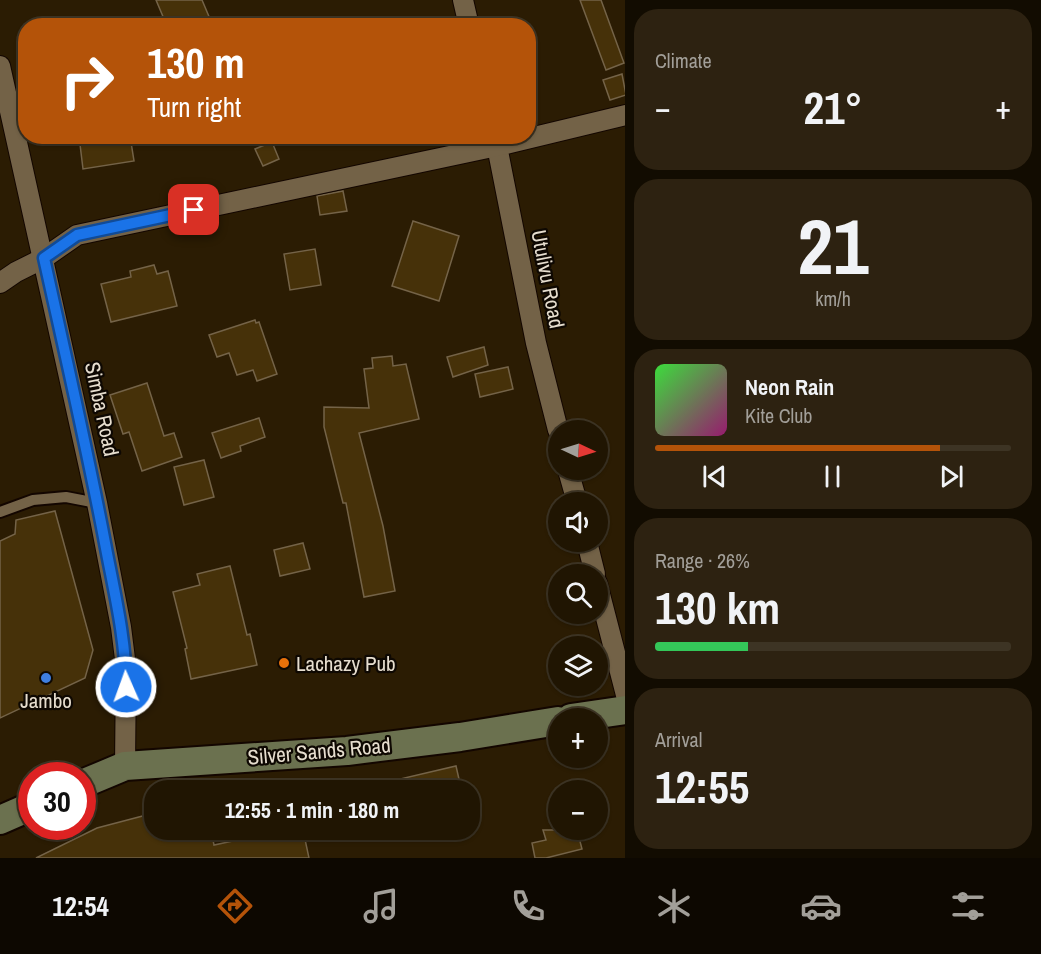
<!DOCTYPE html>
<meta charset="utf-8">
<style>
:root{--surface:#201502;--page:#2d2211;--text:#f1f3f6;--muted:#a29f99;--line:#3d3424;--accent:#b45309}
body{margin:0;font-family:"Archivo Narrow",sans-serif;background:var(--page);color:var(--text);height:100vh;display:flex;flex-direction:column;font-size:22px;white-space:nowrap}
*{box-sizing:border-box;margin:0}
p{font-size:20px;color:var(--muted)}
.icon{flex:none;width:33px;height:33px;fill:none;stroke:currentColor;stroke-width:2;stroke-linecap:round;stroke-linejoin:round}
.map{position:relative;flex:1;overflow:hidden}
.panel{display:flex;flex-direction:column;gap:9px;padding:9px;background:#120c01;width:416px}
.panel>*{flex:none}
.banner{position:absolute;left:18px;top:18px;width:518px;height:126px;border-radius:24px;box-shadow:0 2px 4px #0004,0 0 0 2px var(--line);background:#b45309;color:#fff;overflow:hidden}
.needle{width:39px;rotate:94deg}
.controls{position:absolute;left:548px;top:420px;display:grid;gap:12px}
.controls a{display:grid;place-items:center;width:60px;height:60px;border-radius:50%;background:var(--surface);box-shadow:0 2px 4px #0004,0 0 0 2px var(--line);font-size:30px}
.speed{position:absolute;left:18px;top:762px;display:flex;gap:12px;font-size:30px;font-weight:700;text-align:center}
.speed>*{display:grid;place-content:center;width:78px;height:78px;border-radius:50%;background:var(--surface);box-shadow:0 2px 4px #0004,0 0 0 2px var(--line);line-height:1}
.speed .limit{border:9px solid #d22;background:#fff;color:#111}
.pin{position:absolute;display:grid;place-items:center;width:51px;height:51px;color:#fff;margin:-26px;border-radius:12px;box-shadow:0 3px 9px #0006}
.me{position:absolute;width:66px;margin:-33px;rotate:358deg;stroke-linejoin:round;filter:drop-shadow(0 0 4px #0008)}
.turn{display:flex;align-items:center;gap:21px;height:126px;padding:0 30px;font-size:27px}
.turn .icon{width:78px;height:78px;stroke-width:2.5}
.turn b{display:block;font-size:42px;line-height:51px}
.big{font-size:45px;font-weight:800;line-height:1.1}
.panel .widget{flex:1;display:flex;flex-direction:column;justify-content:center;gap:9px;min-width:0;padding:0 21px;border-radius:24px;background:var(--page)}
.panel .dial{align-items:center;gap:0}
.dial b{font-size:78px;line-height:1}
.song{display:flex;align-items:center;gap:18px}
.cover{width:72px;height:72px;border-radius:9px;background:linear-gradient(135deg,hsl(120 70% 55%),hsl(320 70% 35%))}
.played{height:6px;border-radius:3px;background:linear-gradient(90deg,var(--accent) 80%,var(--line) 80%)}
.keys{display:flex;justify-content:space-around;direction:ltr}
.heat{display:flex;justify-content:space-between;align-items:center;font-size:33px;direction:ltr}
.charge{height:9px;border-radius:4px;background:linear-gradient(90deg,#34c759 26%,var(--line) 0)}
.trip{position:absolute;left:144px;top:780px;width:336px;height:60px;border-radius:24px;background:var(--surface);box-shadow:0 2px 4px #0004,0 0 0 2px var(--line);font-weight:800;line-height:60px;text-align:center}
.menu{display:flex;height:96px;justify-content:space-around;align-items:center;background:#0d0801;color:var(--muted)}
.menu .icon{width:42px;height:42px}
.menu .active{color:var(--accent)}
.menu b{font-size:27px;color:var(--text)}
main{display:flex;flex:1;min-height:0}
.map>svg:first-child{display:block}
.building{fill:#463109;stroke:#746348;stroke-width:1.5}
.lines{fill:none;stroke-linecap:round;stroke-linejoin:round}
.lane-casing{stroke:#130600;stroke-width:14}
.street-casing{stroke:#130600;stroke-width:22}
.secondary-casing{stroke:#130600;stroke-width:32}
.lane{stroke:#736247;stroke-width:10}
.street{stroke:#736247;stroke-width:20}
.secondary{stroke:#6b714f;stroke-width:28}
.route-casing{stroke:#114b97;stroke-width:15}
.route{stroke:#1a73e8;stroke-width:10}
.food-dot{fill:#e8710a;stroke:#0e0802;stroke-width:2}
.shop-dot{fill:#3f7fe0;stroke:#0e0802;stroke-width:2}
.labels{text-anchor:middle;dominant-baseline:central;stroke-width:4.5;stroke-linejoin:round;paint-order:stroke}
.street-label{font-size:21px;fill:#e7decf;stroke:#0e0802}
.poi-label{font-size:21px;fill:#e7decf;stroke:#0e0802;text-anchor:start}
</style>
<main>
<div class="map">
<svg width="626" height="858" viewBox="0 0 626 858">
<rect width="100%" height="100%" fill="#2b1c03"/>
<!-- building -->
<g class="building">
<polygon points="156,0 202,0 213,26 167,26"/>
<polygon points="580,0 601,0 624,63 606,70"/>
<polygon points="622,74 626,95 610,100 603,80"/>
<polygon points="79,136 130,136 134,161 83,169"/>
<polygon points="272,142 279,159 263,166 255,149"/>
<polygon points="343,191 347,211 320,215 317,196"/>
<polygon points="413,221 459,236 439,301 392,286"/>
<polygon points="315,249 321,285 290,290 284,254"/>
<polygon points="154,265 157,274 168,271 177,306 111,322 101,284 131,277 130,271"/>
<polygon points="255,320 256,323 259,322 277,374 257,381 253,370 237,375 229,353 217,357 209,335"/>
<polygon points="484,347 488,365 453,377 447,357"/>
<polygon points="392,356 393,366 406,364 419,419 359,433 383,526 395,591 364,597 346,503 343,503 324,427 324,407 369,408 364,369 373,368 372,358"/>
<polygon points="508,367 513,389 480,397 475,374"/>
<polygon points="147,383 164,436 174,433 182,457 142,471 129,432 123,434 110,395"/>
<polygon points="259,418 265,437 240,446 241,451 221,458 212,433"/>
<polygon points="204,460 214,497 184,505 174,467"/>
<polygon points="55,511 93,650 85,678 0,718 0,541 15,534 16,520"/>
<polygon points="303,543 310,569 280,576 274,550"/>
<polygon points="230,566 247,635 250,634 257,665 191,679 185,649 187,648 173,592 200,585 197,574"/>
<polygon points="456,766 461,788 450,790 383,790 383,783"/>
<polygon points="154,813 154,830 211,830 214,845 284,830 303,830 309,858 36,858 97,828"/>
<polygon points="543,830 577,830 582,849 546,858 535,858 532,843 546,840"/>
</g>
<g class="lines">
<!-- lane casing -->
<g class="lane-casing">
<polyline id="lane" points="0,512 33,500 66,497 97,503"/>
</g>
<!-- street casing -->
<g class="street-casing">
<g id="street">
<polyline points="463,0 469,26"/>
<polyline points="0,66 97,503 121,627 126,667 125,766"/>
<polyline points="495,136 536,343 558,430"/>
<polyline points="0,283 16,272 44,258 77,235 497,146 626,115"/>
<polyline points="568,470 577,502"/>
<polyline points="587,542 595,574"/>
<polyline points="597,583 626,695"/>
</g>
</g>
<!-- secondary casing -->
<g class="secondary-casing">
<g id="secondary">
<polyline points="571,718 626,710"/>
<polyline points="82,784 125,766 347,751 460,737 558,721"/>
<polyline points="0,820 32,806"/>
</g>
</g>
<!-- lane -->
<use href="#lane" class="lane"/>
<!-- street -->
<use href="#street" class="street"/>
<!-- secondary -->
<use href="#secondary" class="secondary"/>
</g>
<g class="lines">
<!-- route casing -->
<g class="route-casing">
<path id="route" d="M126,687c0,-48 -12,-96 -21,-144 -18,-95 -40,-190 -61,-285l33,-23 117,-25"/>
</g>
<!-- route -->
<use href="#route" class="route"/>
</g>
<!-- markers -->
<circle class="food-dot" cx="284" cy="663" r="6"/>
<circle class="shop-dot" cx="46" cy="678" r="6"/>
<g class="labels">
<!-- street labels -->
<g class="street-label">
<text transform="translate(548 279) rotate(79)">Utulivu Road</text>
<text transform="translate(102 409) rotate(78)">Simba Road</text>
<text transform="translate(319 751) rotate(-5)">Silver Sands Road</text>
</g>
<!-- poi labels -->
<g class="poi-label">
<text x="296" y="663">Lachazy Pub</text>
<text x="46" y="700" text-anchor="middle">Jambo</text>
</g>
</g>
</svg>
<div class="controls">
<a><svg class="needle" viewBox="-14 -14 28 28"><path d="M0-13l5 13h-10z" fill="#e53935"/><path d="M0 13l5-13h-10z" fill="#a29f99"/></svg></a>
<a><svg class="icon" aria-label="sound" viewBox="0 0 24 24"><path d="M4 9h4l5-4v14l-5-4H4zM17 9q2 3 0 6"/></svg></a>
<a><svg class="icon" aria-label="search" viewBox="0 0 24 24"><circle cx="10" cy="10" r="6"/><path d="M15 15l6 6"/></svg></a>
<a><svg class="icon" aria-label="layers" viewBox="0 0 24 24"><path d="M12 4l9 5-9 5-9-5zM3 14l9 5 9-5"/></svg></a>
<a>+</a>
<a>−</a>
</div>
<div class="speed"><div class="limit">30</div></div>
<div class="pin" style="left:194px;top:210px;background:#d93025"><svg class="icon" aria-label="arrive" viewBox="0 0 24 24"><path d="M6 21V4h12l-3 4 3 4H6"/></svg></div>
<svg class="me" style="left:126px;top:687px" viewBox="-20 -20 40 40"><circle r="17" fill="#1a73e8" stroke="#fff" stroke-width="3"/><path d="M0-11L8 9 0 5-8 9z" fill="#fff"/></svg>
<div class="trip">12:55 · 1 min · 180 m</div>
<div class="banner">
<div class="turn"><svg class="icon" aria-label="right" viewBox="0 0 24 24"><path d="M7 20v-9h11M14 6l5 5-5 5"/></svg><div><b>130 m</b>Turn right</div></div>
</div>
</div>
<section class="panel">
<div class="widget"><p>Climate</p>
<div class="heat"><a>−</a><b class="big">21°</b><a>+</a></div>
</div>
<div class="widget dial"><b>21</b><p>km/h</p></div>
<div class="widget">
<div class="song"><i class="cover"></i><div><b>Neon Rain</b><p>Kite Club</p></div></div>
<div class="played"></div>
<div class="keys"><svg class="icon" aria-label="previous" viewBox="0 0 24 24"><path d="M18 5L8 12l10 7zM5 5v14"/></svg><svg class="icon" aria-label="pause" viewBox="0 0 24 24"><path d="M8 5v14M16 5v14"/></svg><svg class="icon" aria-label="next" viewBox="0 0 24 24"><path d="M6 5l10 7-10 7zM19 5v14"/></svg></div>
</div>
<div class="widget"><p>Range · 26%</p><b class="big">130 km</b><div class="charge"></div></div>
<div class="widget"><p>Arrival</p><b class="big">12:55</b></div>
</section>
</main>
<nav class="menu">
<b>12:54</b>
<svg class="icon active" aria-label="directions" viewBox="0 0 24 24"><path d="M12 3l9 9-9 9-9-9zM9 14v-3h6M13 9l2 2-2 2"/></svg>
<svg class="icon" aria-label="music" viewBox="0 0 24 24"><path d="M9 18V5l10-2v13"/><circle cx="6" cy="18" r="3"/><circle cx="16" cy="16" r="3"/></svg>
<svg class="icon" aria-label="phone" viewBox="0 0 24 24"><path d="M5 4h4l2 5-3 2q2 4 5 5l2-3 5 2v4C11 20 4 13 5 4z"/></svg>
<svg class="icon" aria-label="climate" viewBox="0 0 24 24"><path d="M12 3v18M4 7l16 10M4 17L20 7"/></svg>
<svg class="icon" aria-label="car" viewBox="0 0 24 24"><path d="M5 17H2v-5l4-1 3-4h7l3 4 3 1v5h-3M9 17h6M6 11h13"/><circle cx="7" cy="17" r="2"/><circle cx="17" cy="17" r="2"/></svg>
<svg class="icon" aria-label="filters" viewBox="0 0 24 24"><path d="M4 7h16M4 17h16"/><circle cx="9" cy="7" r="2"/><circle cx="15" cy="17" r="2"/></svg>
</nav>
